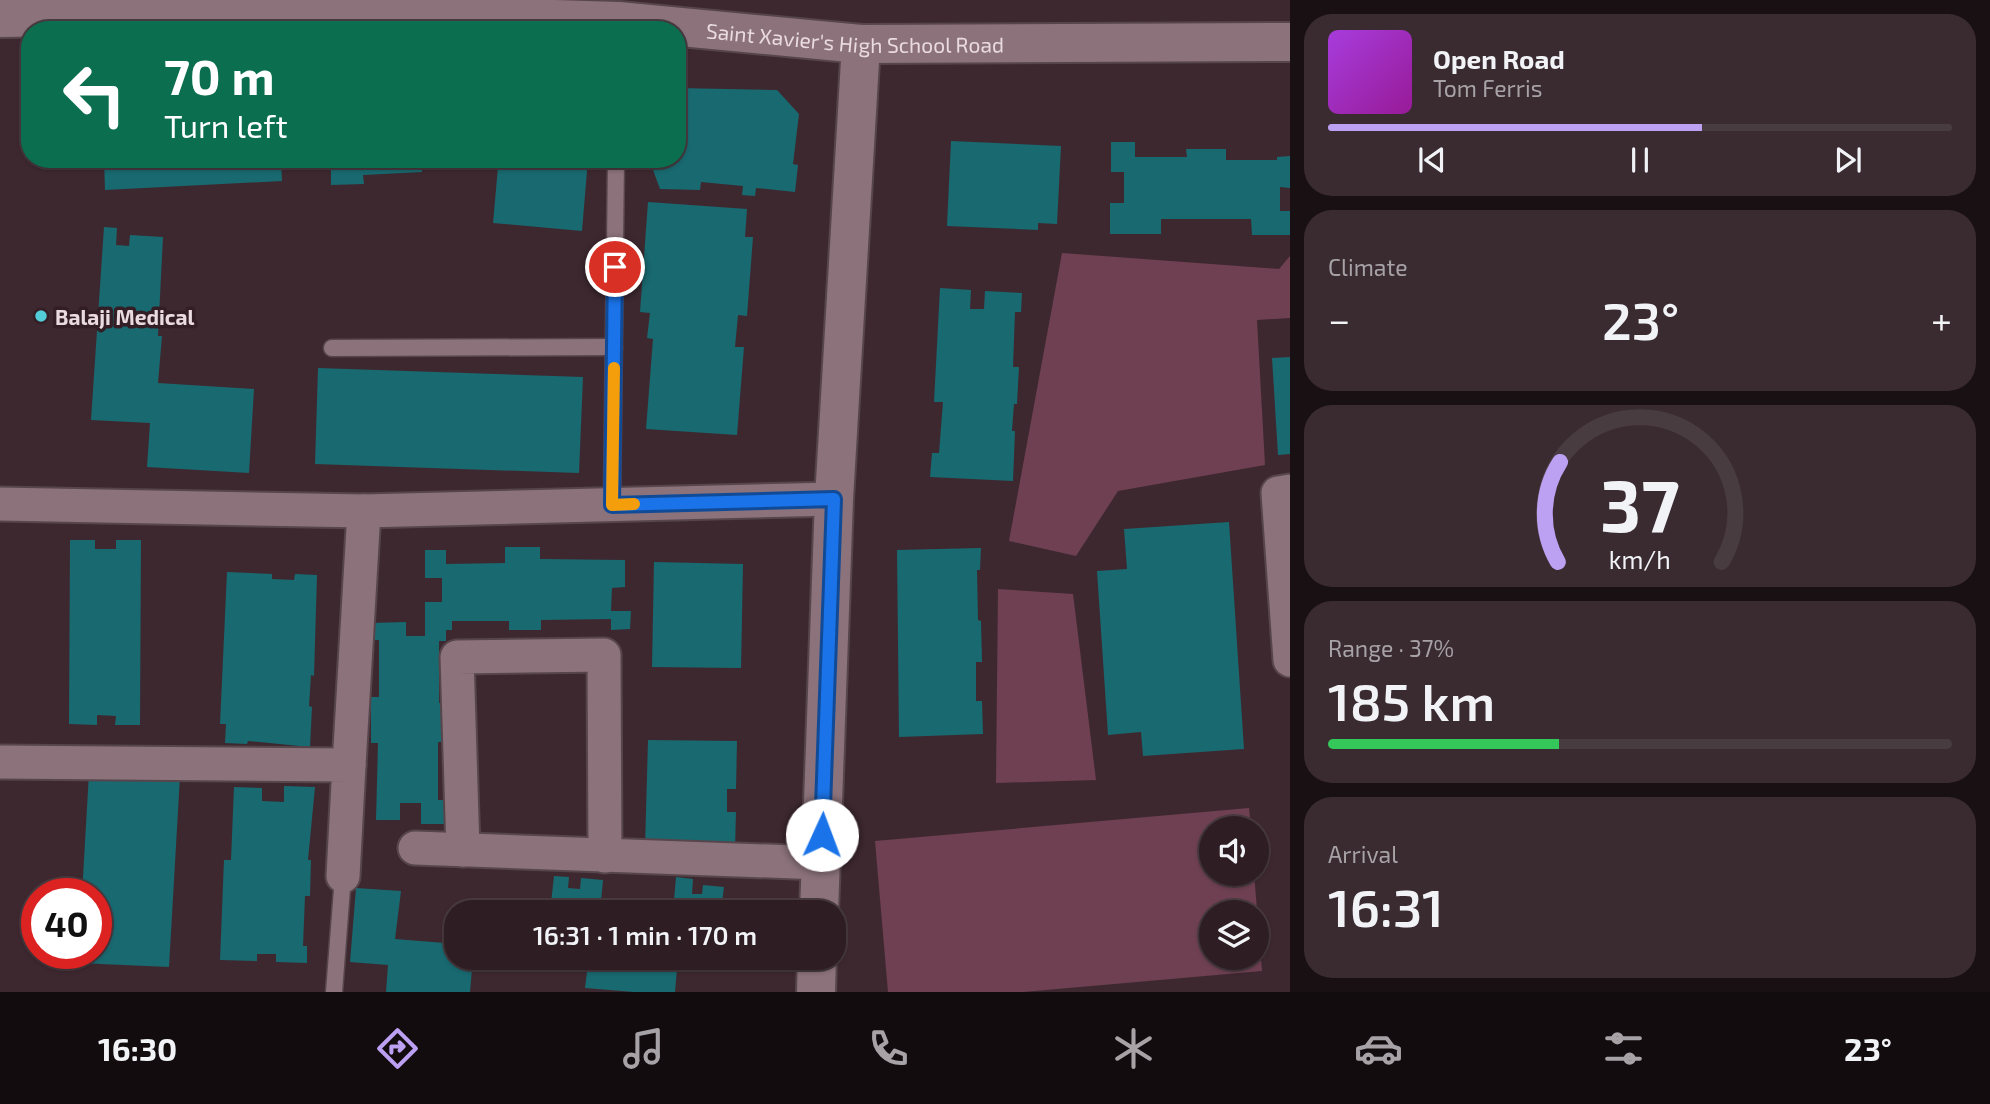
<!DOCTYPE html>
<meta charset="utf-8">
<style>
:root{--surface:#2e1e24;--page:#3a2b31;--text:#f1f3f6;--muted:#a7a2a6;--line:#493c41;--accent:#bca0f2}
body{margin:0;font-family:"Exo 2",sans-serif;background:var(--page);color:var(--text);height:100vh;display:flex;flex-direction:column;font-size:26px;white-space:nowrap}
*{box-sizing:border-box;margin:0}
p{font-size:23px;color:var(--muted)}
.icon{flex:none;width:38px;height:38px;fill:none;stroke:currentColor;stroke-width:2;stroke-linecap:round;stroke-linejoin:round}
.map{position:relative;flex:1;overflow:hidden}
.drawer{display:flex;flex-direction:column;gap:14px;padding:14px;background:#191014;width:700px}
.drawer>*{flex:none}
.guide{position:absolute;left:21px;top:21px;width:665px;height:147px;border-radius:28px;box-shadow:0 2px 5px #0004,0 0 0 2px var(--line);background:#0b6e4f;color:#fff;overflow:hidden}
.controls{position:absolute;left:1199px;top:816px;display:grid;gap:14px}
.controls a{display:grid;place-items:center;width:70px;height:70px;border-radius:50%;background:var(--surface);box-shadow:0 2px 5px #0004,0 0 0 2px var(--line);font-size:35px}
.speed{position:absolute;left:21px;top:878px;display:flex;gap:14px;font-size:35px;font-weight:700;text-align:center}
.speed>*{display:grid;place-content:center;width:91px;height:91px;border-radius:50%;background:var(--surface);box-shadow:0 2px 5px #0004,0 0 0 2px var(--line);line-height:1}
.speed .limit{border:10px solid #d22;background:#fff;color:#111}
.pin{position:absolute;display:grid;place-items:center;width:60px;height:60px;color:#fff;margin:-30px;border:4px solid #fff;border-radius:50%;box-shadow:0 2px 7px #0007}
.me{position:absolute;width:77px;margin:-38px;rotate:2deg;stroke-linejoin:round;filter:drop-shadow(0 0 5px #0008)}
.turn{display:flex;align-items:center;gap:24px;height:147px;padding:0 28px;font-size:32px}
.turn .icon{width:91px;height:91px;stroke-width:2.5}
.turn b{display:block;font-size:49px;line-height:60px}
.big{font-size:52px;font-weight:600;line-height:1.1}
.drawer .tile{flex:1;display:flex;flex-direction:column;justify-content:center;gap:10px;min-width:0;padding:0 24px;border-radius:28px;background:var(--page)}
.drawer .dial{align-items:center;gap:0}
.dial svg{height:182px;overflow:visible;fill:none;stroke:var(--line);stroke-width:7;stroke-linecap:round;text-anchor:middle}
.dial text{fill:var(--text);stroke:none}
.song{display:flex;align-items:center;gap:21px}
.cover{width:84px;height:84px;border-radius:10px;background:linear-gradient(135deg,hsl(280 70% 55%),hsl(300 70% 35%))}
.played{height:7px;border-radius:4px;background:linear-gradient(90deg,var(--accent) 60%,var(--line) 60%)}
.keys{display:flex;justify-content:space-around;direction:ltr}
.heat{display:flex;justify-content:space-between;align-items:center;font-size:38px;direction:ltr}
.charge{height:10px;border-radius:5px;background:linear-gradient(90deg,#34c759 37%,var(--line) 0)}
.trip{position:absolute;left:444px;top:900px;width:402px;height:70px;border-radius:28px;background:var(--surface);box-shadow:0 2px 5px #0004,0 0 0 2px var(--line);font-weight:600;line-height:70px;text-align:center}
.tab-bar{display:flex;height:112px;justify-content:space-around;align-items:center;background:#120c0e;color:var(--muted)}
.tab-bar .icon{width:49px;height:49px}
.tab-bar .selected{color:var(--accent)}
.tab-bar b{font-size:32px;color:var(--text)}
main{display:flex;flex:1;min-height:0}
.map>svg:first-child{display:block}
.green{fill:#6e4052;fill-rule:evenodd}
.building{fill:#196970}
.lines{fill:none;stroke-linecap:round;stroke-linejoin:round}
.service-casing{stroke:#57454c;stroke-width:19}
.minor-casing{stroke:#57454c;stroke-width:37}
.tertiary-casing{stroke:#57454c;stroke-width:42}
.service{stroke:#8c727b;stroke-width:16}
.minor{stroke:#8c727b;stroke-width:33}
.tertiary{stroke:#8c727b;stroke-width:38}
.route-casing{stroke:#114b97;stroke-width:18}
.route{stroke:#1a73e8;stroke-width:12}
.slow{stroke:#f59e0b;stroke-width:12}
.poi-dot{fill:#52ccd6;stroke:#331e26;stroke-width:2.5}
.labels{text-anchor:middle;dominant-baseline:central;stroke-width:7;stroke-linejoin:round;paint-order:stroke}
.street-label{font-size:21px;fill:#eadbe0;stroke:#331e26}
.poi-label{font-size:21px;font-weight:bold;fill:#eadbe0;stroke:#331e26;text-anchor:start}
</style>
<main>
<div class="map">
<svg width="1290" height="992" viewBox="0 0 1290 992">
<rect width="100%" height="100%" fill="#3e2830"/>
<!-- green -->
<g class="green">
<polygon points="1062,253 1279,269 1290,256 1290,318 1257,320 1265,465 1118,491 1076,556 1009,541"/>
<polygon points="998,589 1073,594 1096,780 996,783"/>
<path d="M1249,808l2,20h-40v45h43l8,98 -239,21h-135l-13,-151zM1211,912h45v45h-45z"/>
</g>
<!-- building -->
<g class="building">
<polygon points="677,88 777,90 799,114 793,164 798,165 795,192 756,188 755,196 742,195 743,186 701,182 700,190 660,189 649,159 677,159"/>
<polygon points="951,141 1061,146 1057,224 1038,223 1038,230 947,226"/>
<polygon points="1111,142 1135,142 1135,157 1187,157 1186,149 1226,149 1226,160 1277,160 1277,157 1290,156 1290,188 1280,187 1280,211 1290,211 1290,235 1252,235 1251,219 1161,219 1161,234 1110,234 1110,203 1124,203 1124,172 1111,172"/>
<polygon points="104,159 270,159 270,163 281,162 282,181 105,190"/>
<polygon points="331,159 421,159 422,172 363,175 364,184 331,185"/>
<polygon points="471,159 588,159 582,231 493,223 498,167 470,165"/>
<polygon points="648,202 747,209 745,237 753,237 747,316 738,315 735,347 744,347 737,435 646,429 653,339 647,338 650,313 640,312"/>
<polygon points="104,227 117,228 116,245 129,246 130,235 163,237 158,336 162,336 158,383 254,389 249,473 147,467 150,423 91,420"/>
<polygon points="940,288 971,290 970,309 984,309 985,291 1022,293 1021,312 1015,312 1013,367 1019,367 1017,404 1014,404 1012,431 1015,431 1013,481 930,477 932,453 939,453 943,402 934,402"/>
<polygon points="1290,357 1290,454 1278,455 1272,358"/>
<polygon points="318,368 583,377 579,473 315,464"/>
<polygon points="1229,522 1244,749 1143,756 1141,732 1108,735 1097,571 1127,569 1124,529"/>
<polygon points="70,540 95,540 95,549 116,549 116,540 141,540 140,725 115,725 116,716 97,715 97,725 69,724"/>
<polygon points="505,547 540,547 540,559 625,560 625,587 612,588 611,611 631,611 630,629 611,630 611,619 541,620 541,630 509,630 509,621 452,621 452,630 446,630 446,641 439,641 439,703 445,702 445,742 438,742 438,800 445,800 445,824 421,824 421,803 400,803 400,820 376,820 378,743 371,743 371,697 379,697 379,640 371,640 371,623 406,622 406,636 425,636 425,602 442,602 442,578 425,578 425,550 446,550 446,564 505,563"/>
<polygon points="981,548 980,570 977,570 978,620 981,621 982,662 976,662 976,701 982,701 983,734 899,737 897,550"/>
<polygon points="654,562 743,564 741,668 652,667"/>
<polygon points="227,572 272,574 272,579 294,580 295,574 317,575 314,676 311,675 309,706 312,707 310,747 248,741 247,744 225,743 226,724 220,724"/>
<polygon points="648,740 737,741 736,789 727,789 727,812 736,812 735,849 645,848"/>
<polygon points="89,773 180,776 169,967 78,963 79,954 96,954 96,894 82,894"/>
<polygon points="284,786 315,787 308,860 311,860 310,896 305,896 303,946 307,946 307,963 276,962 276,954 257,954 257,961 220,960 224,860 231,860 234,787 262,788 262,801 284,802"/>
<polygon points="554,876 569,877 568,888 580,889 581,878 603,880 600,912 550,912"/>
<polygon points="676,877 693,879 692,894 702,894 703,885 724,887 722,903 716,903 716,912 673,912"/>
<polygon points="356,888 401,891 395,939 457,944 457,957 473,957 470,992 386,992 388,965 350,962"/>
<polygon points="546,957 568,957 566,970 546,968"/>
<polygon points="568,957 717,957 716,972 677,969 675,992 634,992 585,988 587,972 579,971 580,961"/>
</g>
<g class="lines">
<!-- service casing -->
<g class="service-casing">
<g id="service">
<polyline points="332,348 614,347"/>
<polyline points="612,505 616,159"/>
<polyline points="334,992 343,876"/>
</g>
</g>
<!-- minor casing -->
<g class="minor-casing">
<g id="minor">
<polyline points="1290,491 1278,493 1290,660"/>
<polyline points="0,504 364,511 834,499"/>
<polyline points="0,762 349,765 343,876"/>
<polyline points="349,765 364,511"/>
<polyline points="415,848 821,863"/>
<polyline points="463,850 457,657 604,655 605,856"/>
</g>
</g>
<!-- tertiary casing -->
<g class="tertiary-casing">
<g id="tertiary">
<path id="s1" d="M0,18l364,-5 254,8 243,23 429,-2"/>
<polyline points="819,912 834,499 861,44"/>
<polyline points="816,992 817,957"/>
</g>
</g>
<!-- service -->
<use href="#service" class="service"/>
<!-- minor -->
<use href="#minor" class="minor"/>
<!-- tertiary -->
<use href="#tertiary" class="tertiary"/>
</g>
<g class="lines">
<!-- route casing -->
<g class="route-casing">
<polyline id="route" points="615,267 612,505 834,499 822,835"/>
</g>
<!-- route -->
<use href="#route" class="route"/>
<!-- slow -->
<polyline class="slow" points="614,368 612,505 634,504"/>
</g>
<!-- markers -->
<circle class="poi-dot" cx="41" cy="316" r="7"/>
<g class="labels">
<!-- street labels -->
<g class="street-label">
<text stroke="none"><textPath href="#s1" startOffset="856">Saint Xavier's High School Road</textPath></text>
</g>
<!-- poi labels -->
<g class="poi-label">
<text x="55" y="316">Balaji Medical</text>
</g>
</g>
</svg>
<div class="controls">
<a><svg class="icon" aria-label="sound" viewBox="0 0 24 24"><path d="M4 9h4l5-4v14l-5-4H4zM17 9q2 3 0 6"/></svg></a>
<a><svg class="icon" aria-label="layers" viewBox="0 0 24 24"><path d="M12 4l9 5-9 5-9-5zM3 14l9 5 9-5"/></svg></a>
</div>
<div class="speed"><div class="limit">40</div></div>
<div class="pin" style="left:615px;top:267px;background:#d93025"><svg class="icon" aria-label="arrive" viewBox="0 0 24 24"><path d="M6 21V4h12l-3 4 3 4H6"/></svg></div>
<svg class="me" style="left:822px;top:835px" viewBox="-20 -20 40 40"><circle r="19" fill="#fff"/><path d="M0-13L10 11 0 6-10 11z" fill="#1a73e8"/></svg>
<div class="trip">16:31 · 1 min · 170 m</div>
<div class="guide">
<div class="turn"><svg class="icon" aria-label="left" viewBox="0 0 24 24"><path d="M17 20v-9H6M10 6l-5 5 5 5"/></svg><div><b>70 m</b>Turn left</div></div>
</div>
</div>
<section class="drawer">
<div class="tile">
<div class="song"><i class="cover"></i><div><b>Open Road</b><p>Tom Ferris</p></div></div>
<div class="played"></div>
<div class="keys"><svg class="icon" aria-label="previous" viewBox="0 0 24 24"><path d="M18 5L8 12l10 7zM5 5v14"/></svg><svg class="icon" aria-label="pause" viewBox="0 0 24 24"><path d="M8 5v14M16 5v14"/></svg><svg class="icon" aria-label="next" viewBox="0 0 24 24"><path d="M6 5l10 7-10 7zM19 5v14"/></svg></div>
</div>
<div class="tile"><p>Climate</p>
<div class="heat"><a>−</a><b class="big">23°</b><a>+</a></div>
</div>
<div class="tile dial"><svg viewBox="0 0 100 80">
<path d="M14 69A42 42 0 1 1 86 69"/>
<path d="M14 69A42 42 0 0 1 15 25" stroke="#bca0f2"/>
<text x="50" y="56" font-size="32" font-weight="700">37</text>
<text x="50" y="72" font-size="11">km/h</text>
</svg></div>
<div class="tile"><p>Range · 37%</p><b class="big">185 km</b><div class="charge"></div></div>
<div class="tile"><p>Arrival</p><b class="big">16:31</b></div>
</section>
</main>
<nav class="tab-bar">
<b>16:30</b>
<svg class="icon selected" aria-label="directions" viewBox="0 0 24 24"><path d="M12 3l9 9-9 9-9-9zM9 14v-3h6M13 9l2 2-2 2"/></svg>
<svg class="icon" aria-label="music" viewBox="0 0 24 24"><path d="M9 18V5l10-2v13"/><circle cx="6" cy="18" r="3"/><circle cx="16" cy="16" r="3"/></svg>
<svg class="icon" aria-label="phone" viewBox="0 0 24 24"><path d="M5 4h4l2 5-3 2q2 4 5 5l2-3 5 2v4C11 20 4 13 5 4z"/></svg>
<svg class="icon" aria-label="climate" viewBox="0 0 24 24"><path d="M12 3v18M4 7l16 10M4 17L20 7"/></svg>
<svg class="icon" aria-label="car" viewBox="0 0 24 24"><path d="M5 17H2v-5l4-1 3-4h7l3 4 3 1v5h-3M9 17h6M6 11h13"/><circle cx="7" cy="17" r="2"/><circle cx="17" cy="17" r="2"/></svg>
<svg class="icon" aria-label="filters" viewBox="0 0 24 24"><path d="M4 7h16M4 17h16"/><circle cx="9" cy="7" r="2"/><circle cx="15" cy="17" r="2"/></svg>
<b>23°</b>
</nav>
